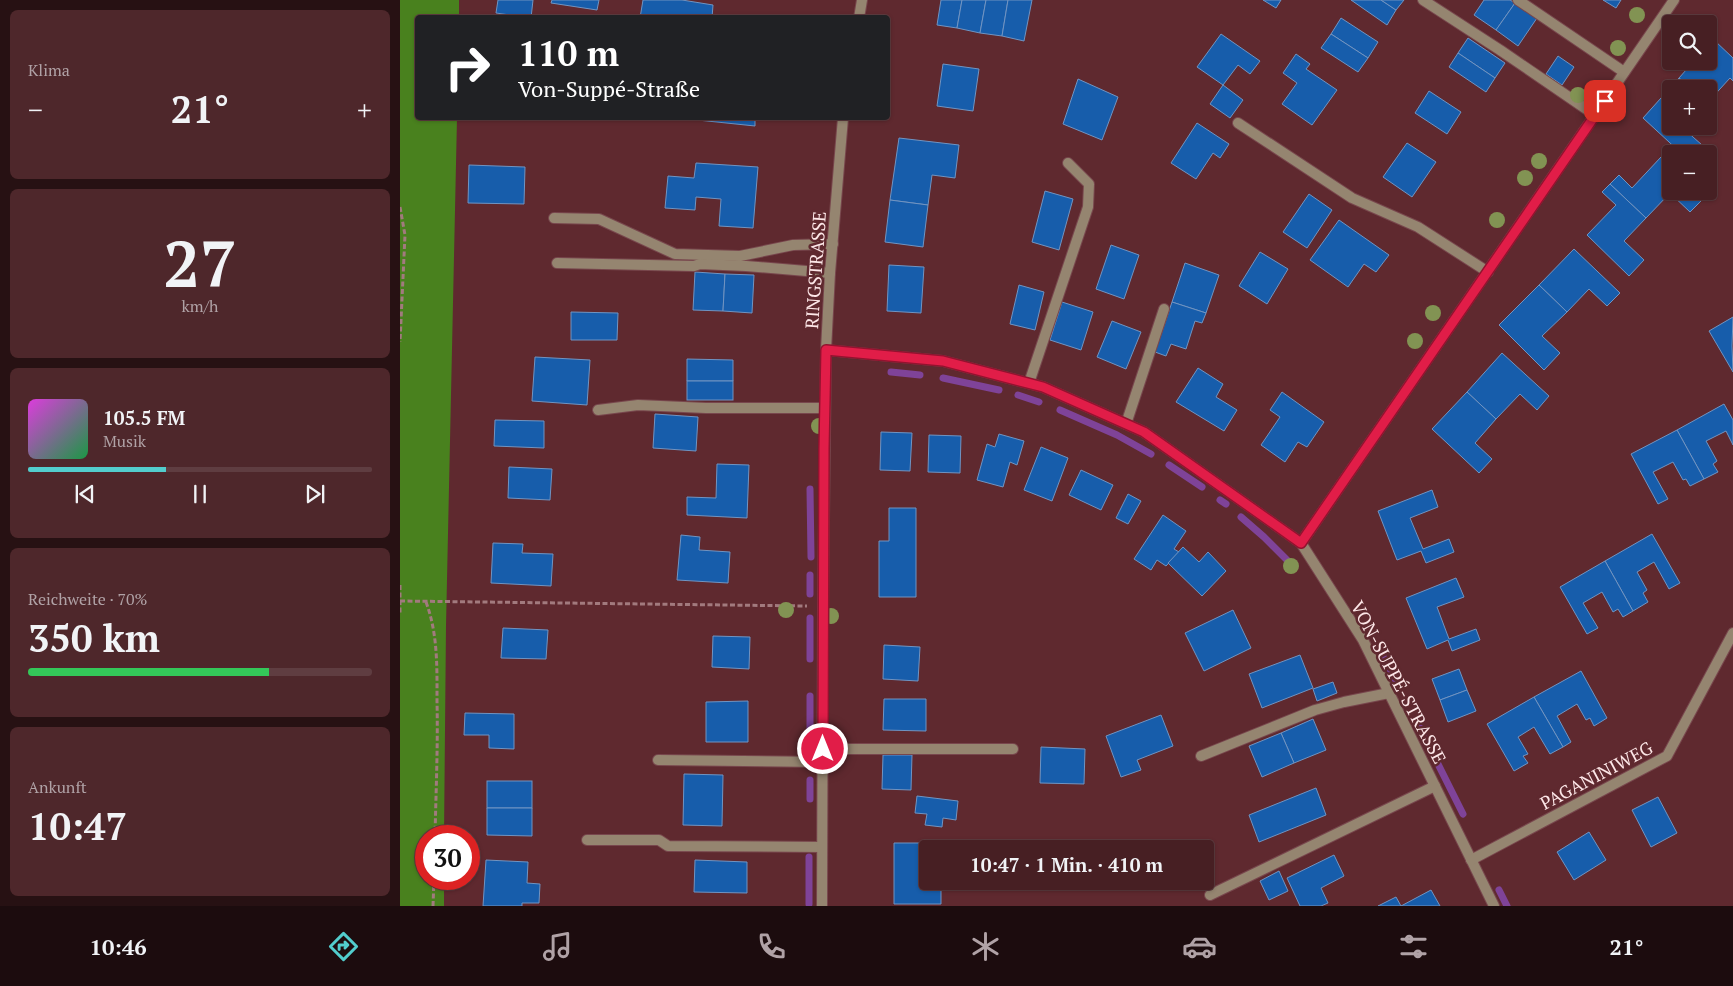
<!DOCTYPE html>
<html lang="de">
<meta charset="utf-8">
<style>
:root{--surface:#471f23;--page:#4e272b;--text:#f1f3f6;--muted:#b0a2a6;--line:#5f3d41;--accent:#52cdcd}
body{margin:0;font-family:"PT Serif",serif;background:var(--page);color:var(--text);height:100vh;display:flex;flex-direction:column;font-size:19px;white-space:nowrap}
*{box-sizing:border-box;margin:0}
p{font-size:16px;color:var(--muted)}
.icon{flex:none;width:28px;height:28px;fill:none;stroke:currentColor;stroke-width:2;stroke-linecap:round;stroke-linejoin:round}
.map{position:relative;flex:1;overflow:hidden}
.details{display:flex;flex-direction:column;gap:10px;padding:10px;background:#271113;width:400px}
.details>*{flex:none}
.top-card{position:absolute;left:15px;top:15px;width:475px;height:105px;border-radius:5px;box-shadow:0 1px 4px #0004,0 0 0 1px var(--line);background:#202124;color:#fff;overflow:hidden}
.fabs{position:absolute;left:1262px;top:15px;display:grid;gap:10px}
.fabs a{display:grid;place-items:center;width:55px;height:55px;border-radius:5px;background:var(--surface);box-shadow:0 1px 4px #0004,0 0 0 1px var(--line);font-size:25px}
.speed{position:absolute;left:15px;top:825px;display:flex;gap:10px;font-size:25px;font-weight:700;text-align:center}
.speed>*{display:grid;place-content:center;width:65px;height:65px;border-radius:50%;background:var(--surface);box-shadow:0 1px 4px #0004,0 0 0 1px var(--line);line-height:1}
.speed .limit{border:8px solid #d22;background:#fff;color:#111}
.pin{position:absolute;display:grid;place-items:center;width:42px;height:42px;color:#fff;margin:-21px;border-radius:10px;box-shadow:0 2px 8px #0006}
.me{position:absolute;width:55px;margin:-28px;rotate:0deg;stroke-linejoin:round;filter:drop-shadow(0 0 4px #0008)}
.turn{display:flex;align-items:center;gap:18px;height:105px;padding:0 20px;font-size:22px}
.turn .icon{width:65px;height:65px;stroke-width:2.5}
.turn b{display:block;font-size:35px;line-height:42px}
.big{font-size:38px;font-weight:600;line-height:1.1}
.details .tile{flex:1;display:flex;flex-direction:column;justify-content:center;gap:8px;min-width:0;padding:0 18px;border-radius:8px;background:var(--page)}
.details .dial{align-items:center;gap:0}
.dial b{font-size:65px;line-height:1}
.song{display:flex;align-items:center;gap:15px}
.cover{width:60px;height:60px;border-radius:8px;background:linear-gradient(135deg,hsl(300 70% 55%),hsl(140 70% 35%))}
.played{height:5px;border-radius:2px;background:linear-gradient(90deg,var(--accent) 40%,var(--line) 40%)}
.keys{display:flex;justify-content:space-around;direction:ltr}
.heat{display:flex;justify-content:space-between;align-items:center;font-size:28px;direction:ltr}
.charge{height:8px;border-radius:4px;background:linear-gradient(90deg,#34c759 70%,var(--line) 0)}
.trip{position:absolute;left:519px;top:840px;width:295px;height:50px;border-radius:5px;background:var(--surface);box-shadow:0 1px 4px #0004,0 0 0 1px var(--line);font-weight:600;line-height:50px;text-align:center}
.tabs{display:flex;height:80px;justify-content:space-around;align-items:center;background:#1c0c0e;color:var(--muted)}
.tabs .icon{width:35px;height:35px}
.tabs .selected{color:var(--accent)}
.tabs b{font-size:22px;color:var(--text)}
main{display:flex;flex:1;min-height:0}
.map>svg:first-child{display:block}
.forest{fill:#49811e}
.lines{fill:none;stroke-linecap:round;stroke-linejoin:round}
.stream{stroke:#7f4398;stroke-width:7}
.building{fill:#175dab;stroke:#7094c2}
.lane-casing{stroke:#78474d;stroke-width:12}
.street-casing{stroke:#78474d;stroke-width:12}
.path{stroke:#a27a7e;stroke-width:3;stroke-dasharray:5 2.5;stroke-linecap:butt}
.lane{stroke:#958570;stroke-width:10}
.street{stroke:#958570;stroke-width:10}
.tree{fill:#829353}
.route-casing{stroke:#92132f;stroke-width:12}
.route{stroke:#e11d48;stroke-width:9}
.labels{text-anchor:middle;dominant-baseline:central;stroke-width:5;stroke-linejoin:round;paint-order:stroke}
.street-label{font-size:18px;fill:#fde7e8;stroke:#5f292f}
</style>
<main>
<section class="details">
<div class="tile"><p>Klima</p>
<div class="heat"><a>−</a><b class="big">21°</b><a>+</a></div>
</div>
<div class="tile dial"><b>27</b><p>km/h</p></div>
<div class="tile">
<div class="song"><i class="cover"></i><div><b>105.5 FM</b><p>Musik</p></div></div>
<div class="played"></div>
<div class="keys"><svg class="icon" aria-label="previous" viewBox="0 0 24 24"><path d="M18 5L8 12l10 7zM5 5v14"/></svg><svg class="icon" aria-label="pause" viewBox="0 0 24 24"><path d="M8 5v14M16 5v14"/></svg><svg class="icon" aria-label="next" viewBox="0 0 24 24"><path d="M6 5l10 7-10 7zM19 5v14"/></svg></div>
</div>
<div class="tile"><p>Reichweite · 70%</p><b class="big">350 km</b><div class="charge"></div></div>
<div class="tile"><p>Ankunft</p><b class="big">10:47</b></div>
</section>
<div class="map">
<svg width="1333" height="906" viewBox="0 0 1333 906">
<rect width="100%" height="100%" fill="#5f292f"/>
<!-- forest -->
<polygon class="forest" points="0,0 59,0 59,17 18,18 18,118 57,118 46,626 44,836 26,836 26,879 44,879 44,906 0,906"/>
<g class="lines">
<!-- stream -->
<g class="stream">
<polyline points="491,372 520,375"/>
<polyline points="543,378 599,390"/>
<polyline points="618,395 639,402"/>
<polyline points="660,410 717,435 751,454"/>
<polyline points="769,465 802,487"/>
<polyline points="410,489 411,557"/>
<polyline points="820,500 826,504"/>
<polyline points="841,517 864,537 892,565"/>
<polyline points="410,575 410,594"/>
<polyline points="410,618 410,659"/>
<polyline points="985,659 997,683"/>
<polyline points="410,696 410,752"/>
<polyline points="1020,728 1063,814"/>
<polyline points="410,799 410,780"/>
<polyline points="1099,890 1107,906"/>
<polyline points="409,904 409,857"/>
</g>
</g>
<!-- building -->
<g class="building">
<polygon points="98,0 133,0 131,18 96,13"/>
<polygon points="152,0 199,0 197,10 151,3"/>
<polygon points="243,0 282,0 313,5 312,18 240,18"/>
<polygon points="541,0 562,0 557,28 537,25"/>
<polygon points="562,0 586,0 580,33 557,28"/>
<polygon points="586,0 608,0 602,36 580,33"/>
<polygon points="608,0 632,0 624,41 602,36"/>
<polygon points="863,0 881,0 876,8"/>
<polygon points="951,0 981,0 996,10 987,25"/>
<polygon points="981,0 1004,0 996,10"/>
<polygon points="1084,0 1110,0 1115,3 1096,30 1074,15"/>
<polygon points="1203,0 1221,0 1216,8"/>
<polygon points="1115,3 1137,18 1118,46 1096,30"/>
<polygon points="941,18 978,42 968,58 931,34"/>
<polygon points="821,34 860,61 850,74 838,65 823,85 797,67"/>
<polygon points="931,34 968,58 958,72 921,48"/>
<polygon points="1068,38 1105,63 1095,78 1058,53"/>
<polygon points="1314,40 1333,58 1333,81 1330,78 1309,101 1309,89 1292,89 1279,78 1294,61 1309,61 1309,45"/>
<polygon points="1058,53 1095,78 1086,92 1049,67"/>
<polygon points="896,54 910,64 906,69 937,90 912,125 882,104 897,83 883,73"/>
<polygon points="1158,56 1174,67 1162,85 1146,74"/>
<polygon points="543,64 579,69 573,111 537,106"/>
<polygon points="1279,78 1292,89 1271,89 1271,126 1286,126 1284,129 1302,145 1294,154 1282,154 1243,118"/>
<polygon points="678,79 718,97 702,140 663,124"/>
<polygon points="823,85 843,100 830,118 810,104"/>
<polygon points="1029,91 1061,112 1047,134 1015,113"/>
<polygon points="288,118 355,118 355,126 288,119"/>
<polygon points="797,123 829,144 820,158 813,153 796,179 771,163"/>
<polygon points="499,138 559,145 555,178 532,175 528,205 490,200"/>
<polygon points="1007,143 1036,162 1012,197 983,177"/>
<polygon points="1261,157 1271,167 1271,191 1297,191 1304,198 1290,212 1270,193 1246,218 1210,184 1219,175 1232,188"/>
<polygon points="296,163 358,167 353,228 319,226 321,199 296,197 295,210 265,208 268,176 294,178"/>
<polygon points="69,165 125,167 124,204 68,203"/>
<polygon points="1210,184 1246,218 1224,241 1244,260 1229,276 1187,235 1216,205 1202,192"/>
<polygon points="645,191 673,199 659,250 632,242"/>
<polygon points="909,194 932,210 907,248 883,232"/>
<polygon points="490,200 528,205 523,247 485,242"/>
<polygon points="939,220 989,255 976,272 964,264 948,287 910,260"/>
<polygon points="711,245 739,255 724,299 696,289"/>
<polygon points="1174,249 1220,293 1207,306 1189,289 1167,312 1139,285"/>
<polygon points="860,252 888,269 867,304 839,286"/>
<polygon points="785,263 819,275 806,313 772,302"/>
<polygon points="489,265 524,267 521,313 487,311"/>
<polygon points="295,272 325,274 323,311 293,310"/>
<polygon points="325,274 354,275 352,313 323,311"/>
<polygon points="619,285 644,292 635,330 610,324"/>
<polygon points="1139,285 1167,312 1142,336 1160,353 1144,370 1099,325"/>
<polygon points="662,302 693,312 681,350 650,340"/>
<polygon points="772,302 806,313 802,323 795,321 786,349 771,344 766,356 755,352"/>
<polygon points="171,312 218,313 217,340 171,340"/>
<polygon points="1333,317 1332,346 1333,372 1309,331"/>
<polygon points="712,321 741,332 726,369 697,357"/>
<polygon points="1102,353 1149,396 1137,410 1120,394 1096,419 1067,392"/>
<polygon points="135,357 190,360 187,405 132,401"/>
<polygon points="287,359 333,360 333,381 287,381"/>
<polygon points="798,368 823,384 816,397 837,410 824,431 776,402"/>
<rect x="287" y="381" width="46" height="19"/>
<polygon points="882,392 924,422 907,447 898,442 885,462 861,445 880,417 870,410"/>
<polygon points="1067,392 1096,419 1075,443 1092,459 1079,473 1032,429"/>
<polygon points="1324,404 1333,420 1333,445 1326,431 1306,441 1317,461 1313,464 1318,472 1304,479 1277,430"/>
<polygon points="255,414 298,417 296,451 253,448"/>
<polygon points="95,420 144,421 144,448 94,446"/>
<polygon points="1277,430 1304,479 1290,486 1286,479 1283,480 1273,462 1253,472 1268,499 1258,504 1231,454"/>
<polygon points="481,432 512,433 510,471 480,470"/>
<polygon points="599,434 624,441 617,465 610,462 603,487 577,480 587,444 595,447"/>
<polygon points="529,435 561,436 560,473 528,472"/>
<polygon points="641,447 668,458 652,501 624,490"/>
<polygon points="317,464 349,465 347,518 287,515 287,497 316,498"/>
<polygon points="109,467 152,469 150,500 108,498"/>
<polygon points="681,470 713,485 701,510 669,495"/>
<polygon points="1032,490 1038,507 1010,518 1023,549 1049,539 1054,552 1026,563 1021,551 997,560 978,511"/>
<polygon points="728,494 741,501 728,524 716,518"/>
<polygon points="489,508 516,508 516,597 479,597 479,541 489,541"/>
<polygon points="763,515 786,531 774,549 779,552 766,566 757,560 751,570 734,559"/>
<polygon points="1252,534 1280,583 1269,589 1254,562 1237,572 1247,590 1243,593 1248,602 1233,611 1205,561"/>
<polygon points="281,535 300,537 299,550 330,552 328,583 277,580"/>
<polygon points="93,543 123,544 122,553 153,554 151,586 91,583"/>
<polygon points="783,547 799,562 808,552 826,571 802,596 768,563"/>
<polygon points="1205,561 1233,611 1223,617 1218,609 1213,612 1202,592 1183,603 1198,628 1187,634 1160,587"/>
<polygon points="1056,578 1064,597 1037,607 1049,639 1076,629 1080,640 1052,651 1048,640 1027,649 1006,598"/>
<polygon points="833,610 851,648 804,671 785,633"/>
<polygon points="103,628 148,630 146,659 101,658"/>
<polygon points="313,636 350,637 349,669 312,667"/>
<polygon points="484,645 520,647 518,681 483,679"/>
<polygon points="900,655 913,688 862,708 849,674"/>
<polygon points="1059,669 1067,690 1040,700 1032,679"/>
<polygon points="1181,671 1207,718 1194,726 1190,718 1186,720 1177,704 1157,716 1171,742 1163,747 1134,697"/>
<polygon points="933,682 937,693 917,701 913,689"/>
<polygon points="1067,690 1076,711 1048,722 1040,700"/>
<polygon points="1134,697 1163,747 1150,754 1134,727 1118,737 1128,754 1123,756 1128,763 1114,771 1087,724"/>
<polygon points="484,699 526,699 526,731 483,730"/>
<polygon points="348,701 348,742 306,742 306,702"/>
<polygon points="65,713 114,714 114,749 89,748 89,735 64,735"/>
<polygon points="761,715 773,746 737,760 741,770 721,777 706,736"/>
<polygon points="913,719 926,750 894,763 881,733"/>
<polygon points="881,733 894,763 862,777 849,746"/>
<polygon points="641,747 685,749 684,784 640,783"/>
<polygon points="483,755 512,755 511,790 482,789"/>
<polygon points="284,774 323,775 322,826 283,825"/>
<rect x="87" y="781" width="45" height="27"/>
<polygon points="916,788 926,815 859,842 849,815"/>
<polygon points="517,796 558,801 556,820 543,818 542,827 525,825 527,814 515,813"/>
<polygon points="1258,797 1277,833 1251,847 1232,810"/>
<polygon points="87,808 132,808 132,836 87,835"/>
<polygon points="1189,832 1206,860 1174,880 1157,852"/>
<polygon points="494,843 541,843 541,849 528,849 528,881 541,881 541,904 494,904"/>
<polygon points="934,855 944,876 921,888 928,903 921,906 900,906 887,878"/>
<polygon points="86,860 128,862 127,883 140,884 139,903 122,903 122,906 83,906"/>
<polygon points="295,860 347,862 347,893 294,892"/>
<polygon points="879,871 888,891 869,900 860,881"/>
<polygon points="1031,890 1040,906 1001,906"/>
<polygon points="996,897 1001,906 978,906"/>
</g>
<g class="lines">
<!-- lane casing -->
<g class="lane-casing">
<g id="lane">
<polyline points="1023,0 1100,50 1195,115"/>
<polyline points="1118,0 1224,72"/>
<polyline points="838,123 952,198 1018,227 1088,272"/>
<polyline points="154,218 199,219 275,254 340,256 393,245 433,244"/>
<polyline points="157,263 294,266 300,264 346,266 430,273"/>
<polyline points="629,383 688,207 689,184 668,163"/>
<polyline points="198,410 238,405 306,408 425,408"/>
<polyline points="726,424 764,309"/>
<polyline points="423,749 613,749"/>
<polyline points="801,756 915,710 944,702 989,693"/>
<polyline points="258,760 423,762"/>
<polyline points="187,840 259,840 268,846 422,847"/>
<polyline points="810,895 1035,786"/>
</g>
</g>
<!-- street casing -->
<g class="street-casing">
<g id="street">
<polyline points="459,18 462,0"/>
<polyline points="426,350 543,361 643,387 744,432 901,543 963,640 1094,906"/>
<polyline points="901,543 1274,0"/>
<polyline points="1071,860 1267,756 1333,633"/>
<polyline points="422,906 423,607 426,350 430,273 443,118"/>
</g>
</g>
<!-- path -->
<g class="path">
<polyline points="0,207 5,235 0,342"/>
<polyline points="0,585 0,613"/>
<polyline points="0,601 407,606"/>
<path d="M26,602c12,32 11,66 11,99 1,45 -1,90 -2,135"/>
<polyline points="33,906 34,879"/>
</g>
<!-- lane -->
<use href="#lane" class="lane"/>
<!-- street -->
<use href="#street" class="street"/>
</g>
<!-- trees -->
<g class="tree">
<circle cx="1237" cy="15" r="8"/>
<circle cx="1218" cy="48" r="8"/>
<circle cx="1178" cy="95" r="8"/>
<circle cx="1139" cy="161" r="8"/>
<circle cx="1125" cy="178" r="8"/>
<circle cx="1097" cy="220" r="8"/>
<circle cx="1033" cy="313" r="8"/>
<circle cx="1015" cy="341" r="8"/>
<circle cx="419" cy="426" r="8"/>
<circle cx="891" cy="566" r="8"/>
<circle cx="386" cy="610" r="8"/>
<circle cx="431" cy="616" r="8"/>
</g>
<g class="lines">
<!-- route casing -->
<g class="route-casing">
<polyline id="route" points="423,749 424,448 426,350 543,361 643,387 744,432 901,543 1205,101"/>
</g>
<!-- route -->
<use href="#route" class="route"/>
</g>
<g class="labels">
<!-- street labels -->
<g class="street-label">
<text transform="translate(415 270) rotate(-86)">RINGSTRASSE</text>
<text transform="translate(999 682) rotate(62)">VON-SUPPÉ-STRASSE</text>
<text transform="translate(1196 775) rotate(-28)">PAGANINIWEG</text>
</g>
</g>
</svg>
<div class="fabs">
<a><svg class="icon" aria-label="search" viewBox="0 0 24 24"><circle cx="10" cy="10" r="6"/><path d="M15 15l6 6"/></svg></a>
<a>+</a>
<a>−</a>
</div>
<div class="speed"><div class="limit">30</div></div>
<div class="pin" style="left:1205px;top:101px;background:#d93025"><svg class="icon" aria-label="arrive" viewBox="0 0 24 24"><path d="M6 21V4h12l-3 4 3 4H6"/></svg></div>
<svg class="me" style="left:423px;top:749px" viewBox="-20 -20 40 40"><circle r="17" fill="#e11d48" stroke="#fff" stroke-width="3"/><path d="M0-11L8 9 0 5-8 9z" fill="#fff"/></svg>
<div class="trip">10:47 · 1 Min. · 410 m</div>
<div class="top-card">
<div class="turn"><svg class="icon" aria-label="right" viewBox="0 0 24 24"><path d="M7 20v-9h11M14 6l5 5-5 5"/></svg><div><b>110 m</b>Von-Suppé-Straße</div></div>
</div>
</div>
</main>
<nav class="tabs">
<b>10:46</b>
<svg class="icon selected" aria-label="directions" viewBox="0 0 24 24"><path d="M12 3l9 9-9 9-9-9zM9 14v-3h6M13 9l2 2-2 2"/></svg>
<svg class="icon" aria-label="music" viewBox="0 0 24 24"><path d="M9 18V5l10-2v13"/><circle cx="6" cy="18" r="3"/><circle cx="16" cy="16" r="3"/></svg>
<svg class="icon" aria-label="phone" viewBox="0 0 24 24"><path d="M5 4h4l2 5-3 2q2 4 5 5l2-3 5 2v4C11 20 4 13 5 4z"/></svg>
<svg class="icon" aria-label="climate" viewBox="0 0 24 24"><path d="M12 3v18M4 7l16 10M4 17L20 7"/></svg>
<svg class="icon" aria-label="car" viewBox="0 0 24 24"><path d="M5 17H2v-5l4-1 3-4h7l3 4 3 1v5h-3M9 17h6M6 11h13"/><circle cx="7" cy="17" r="2"/><circle cx="17" cy="17" r="2"/></svg>
<svg class="icon" aria-label="filters" viewBox="0 0 24 24"><path d="M4 7h16M4 17h16"/><circle cx="9" cy="7" r="2"/><circle cx="15" cy="17" r="2"/></svg>
<b>21°</b>
</nav>
